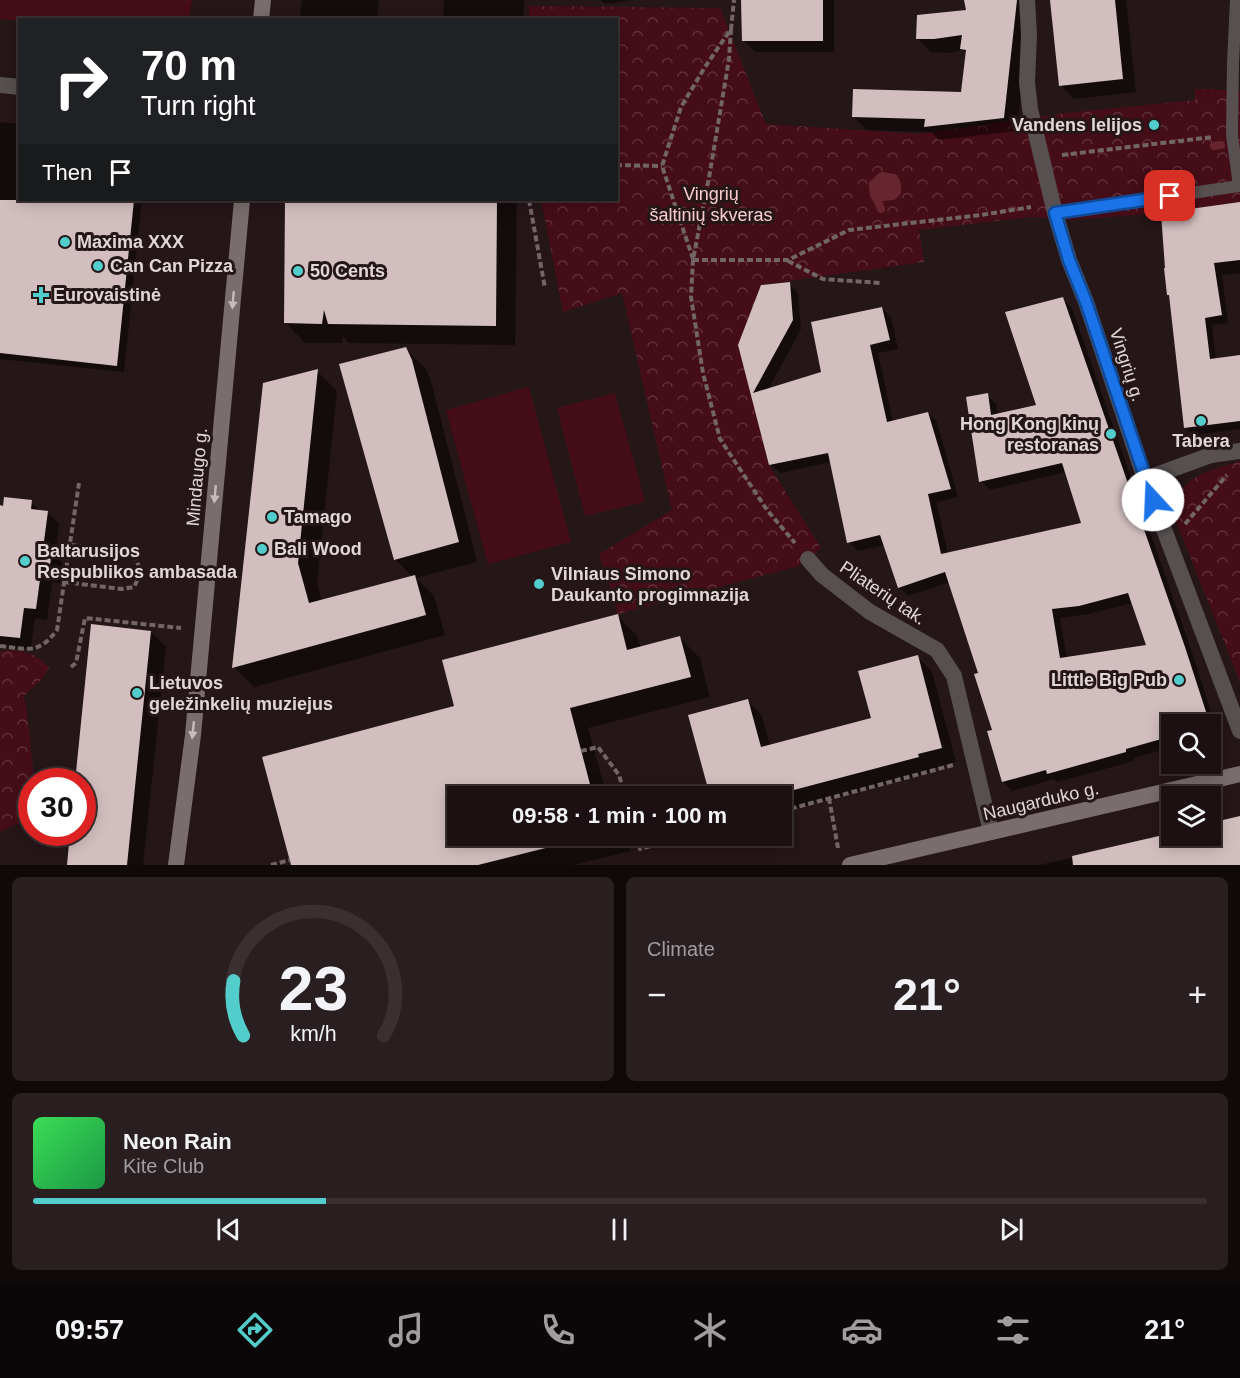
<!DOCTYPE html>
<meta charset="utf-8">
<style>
:root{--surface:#1c1012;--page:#291e20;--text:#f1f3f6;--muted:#a09d9f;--line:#3a3032;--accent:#53cdcb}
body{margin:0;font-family:Arial,sans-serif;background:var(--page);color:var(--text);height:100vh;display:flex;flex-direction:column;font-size:22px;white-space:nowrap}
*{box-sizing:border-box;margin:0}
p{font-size:20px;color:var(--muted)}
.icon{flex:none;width:33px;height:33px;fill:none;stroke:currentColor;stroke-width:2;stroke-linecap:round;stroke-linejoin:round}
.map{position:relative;height:865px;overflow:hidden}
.side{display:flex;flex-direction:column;gap:12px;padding:12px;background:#0f090a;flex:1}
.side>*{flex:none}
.hud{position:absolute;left:18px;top:18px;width:600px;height:183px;border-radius:0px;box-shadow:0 3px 15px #0003,0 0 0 2px var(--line);background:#202124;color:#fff;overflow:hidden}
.buttons{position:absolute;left:1161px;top:714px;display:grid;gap:12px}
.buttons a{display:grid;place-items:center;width:60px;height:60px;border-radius:0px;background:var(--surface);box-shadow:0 3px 15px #0003,0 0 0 2px var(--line);font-size:30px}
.speed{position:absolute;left:18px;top:768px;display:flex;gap:12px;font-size:30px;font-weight:700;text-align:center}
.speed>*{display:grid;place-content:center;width:78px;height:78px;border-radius:50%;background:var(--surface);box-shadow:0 3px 15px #0003,0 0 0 2px var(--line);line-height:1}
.speed .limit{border:9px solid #d22;background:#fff;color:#111}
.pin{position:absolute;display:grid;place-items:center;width:51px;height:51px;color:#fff;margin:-26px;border-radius:12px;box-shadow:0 3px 9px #0006}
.me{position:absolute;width:66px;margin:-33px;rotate:340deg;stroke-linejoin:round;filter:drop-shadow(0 0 4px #0008)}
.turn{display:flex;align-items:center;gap:21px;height:126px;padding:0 24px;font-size:27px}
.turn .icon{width:78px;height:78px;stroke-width:2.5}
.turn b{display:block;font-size:42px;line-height:51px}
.then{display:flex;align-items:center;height:57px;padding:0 24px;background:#0003;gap:12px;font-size:22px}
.big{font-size:45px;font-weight:800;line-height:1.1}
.side .card{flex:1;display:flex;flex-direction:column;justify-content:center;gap:9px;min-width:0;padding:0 21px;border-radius:9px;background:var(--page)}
.side .dial{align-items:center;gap:0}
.dial svg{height:156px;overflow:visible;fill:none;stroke:var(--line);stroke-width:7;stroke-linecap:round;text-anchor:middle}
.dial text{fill:var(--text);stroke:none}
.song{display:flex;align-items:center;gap:18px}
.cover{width:72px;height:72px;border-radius:9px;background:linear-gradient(135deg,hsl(130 70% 55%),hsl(140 70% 35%))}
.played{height:6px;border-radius:3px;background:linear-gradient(90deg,var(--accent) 25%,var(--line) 25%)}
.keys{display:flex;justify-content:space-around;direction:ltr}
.heat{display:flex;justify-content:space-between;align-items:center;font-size:33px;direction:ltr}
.side .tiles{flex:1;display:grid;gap:12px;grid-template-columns:1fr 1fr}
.card:last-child{grid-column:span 2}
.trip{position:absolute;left:447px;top:786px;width:345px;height:60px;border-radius:0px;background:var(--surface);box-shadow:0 3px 15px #0003,0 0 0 2px var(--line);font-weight:800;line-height:60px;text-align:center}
.tab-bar{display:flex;height:96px;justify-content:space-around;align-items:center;background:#0b0607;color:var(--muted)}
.tab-bar .icon{width:42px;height:42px}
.tab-bar .on{color:var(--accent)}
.tab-bar b{font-size:27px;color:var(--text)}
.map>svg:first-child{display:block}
.grass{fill:#450d18}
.forest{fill:url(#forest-crowns)}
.shadow{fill:#0007;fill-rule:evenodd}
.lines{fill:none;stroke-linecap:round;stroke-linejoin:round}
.stream{stroke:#66262f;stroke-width:8}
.building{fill:#d2bebf;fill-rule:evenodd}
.path{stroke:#726566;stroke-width:4;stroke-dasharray:6 3;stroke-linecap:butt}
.service{stroke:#574f50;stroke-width:12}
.minor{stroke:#574f50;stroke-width:16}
.secondary{stroke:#7a6d6e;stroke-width:16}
.oneway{fill:#c7bcbd}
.route-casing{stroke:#114b97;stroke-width:15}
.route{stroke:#1a73e8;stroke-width:10}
.poi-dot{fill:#53cdcb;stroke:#251618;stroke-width:2}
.labels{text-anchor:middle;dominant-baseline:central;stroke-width:6;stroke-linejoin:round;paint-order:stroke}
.poi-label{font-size:18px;font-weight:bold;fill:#e1d7d7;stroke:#251618;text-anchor:start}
.park-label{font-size:18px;fill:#f8cdd0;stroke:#251618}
.street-label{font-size:18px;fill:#e1d7d7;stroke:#251618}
</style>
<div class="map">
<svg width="1240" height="865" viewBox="0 0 1240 865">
<defs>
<pattern id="forest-crowns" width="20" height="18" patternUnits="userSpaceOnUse" patternTransform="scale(1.5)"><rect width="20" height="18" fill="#450d18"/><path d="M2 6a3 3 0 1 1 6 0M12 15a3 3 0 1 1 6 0" fill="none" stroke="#603039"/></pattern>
</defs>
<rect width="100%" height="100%" fill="#251618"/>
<!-- grass -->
<g class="grass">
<polygon points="0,0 192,0 189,19 19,21 0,19"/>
<polygon points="529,387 571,542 488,564 446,410"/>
<polygon points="615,393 645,502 585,516 557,408"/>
</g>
<!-- forest -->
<g class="forest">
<polygon points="529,6 720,8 766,124 919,134 1065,113 1195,100 1195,89 1240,90 1240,202 1161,213 1071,220 1031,217 919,230 924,262 761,285 738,345 769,465 821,548 799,566 618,614 599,554 672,510 622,293 563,312 541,200 616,200 616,20 529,19"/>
<path d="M1240,461v221l-64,-161c0,-7 -1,-17 1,-23 9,-24 42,-30 63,-37z"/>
<path d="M7,650c18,1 30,3 42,18l-5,9 -20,19c6,29 6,57 11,85l-3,1 -2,36 -30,14v-180z"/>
</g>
<!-- shadow -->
<g class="shadow">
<polygon points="302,0 379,0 377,20 300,20"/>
<polygon points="444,0 524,0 523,20 443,20"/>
<polygon points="601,0 632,0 605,4"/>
<polygon points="743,0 834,0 834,52 755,52 743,40"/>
<polygon points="966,0 1032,0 1017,131 939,140 931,132 867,130 854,117 962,93 967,54 963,50 948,53 931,52 917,38 968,11"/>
<polygon points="1052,0 1126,0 1136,92 1074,99 1061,85"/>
<polygon points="0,122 20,124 20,200 142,200 124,372 0,359"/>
<polygon points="287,200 517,200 515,345 349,343 343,336 342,343 305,343 286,323"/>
<polygon points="1240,204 1240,273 1222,275 1228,323 1212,325 1216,360 1240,357 1240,429 1193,435 1185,427 1171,297"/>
<path d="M789,284l9,9 3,36 -33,61 55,-17 59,-65 9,9 7,32 -20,4 15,69 35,-9 9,9 21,75 -22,5 12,52 135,-30 -17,-52 -76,18 -9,-9 6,-86 9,9 2,11 40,-9 25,-107 9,9 123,353 24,77 -9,2v-16h-38v23l-38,11v3l-77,21 -3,-3 -42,12 -9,-9 -9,-51 -14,-57 -30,-92 -42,14 -9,-9 -14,-42 -27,6 -9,-9 -18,-80 -51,11 -9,-9 -31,-119zM1133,603l15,43 -81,13 -7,-41 28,-4z"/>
<polygon points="406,349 426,369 431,381 477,562 416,578 434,596 445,635 254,687 234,667 317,371 337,391 317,584 322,601 413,577 395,559"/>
<polygon points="31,502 41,512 47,512 59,524 55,555 62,563 60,583 52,582 47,620 35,618 31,649 0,645 0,507"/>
<polygon points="618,616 637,636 641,648 680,638 700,658 710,697 588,728 607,796 458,796 458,836 626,836 630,851 573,865 292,865 456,707"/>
<polygon points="151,632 166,647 143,865 68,865 82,832"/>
<polygon points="918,657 932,672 956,762 931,769 932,772 782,812 782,796 711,796 690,716 748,701 762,716 770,746 872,719"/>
<polygon points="1240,817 1240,865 1039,865 1172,836 1210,836"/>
</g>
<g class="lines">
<!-- stream -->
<g class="stream">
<polyline points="1214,146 1221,145"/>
<path d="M881,209c-2,-11 -9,-9 -8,-25l9,-8 12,2 3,6v8l-4,4 -10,1 -4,-5 2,-8h8l2,6 -5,-1"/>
</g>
</g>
<!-- building -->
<g class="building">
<polygon points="741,0 823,0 823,41 742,41"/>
<polygon points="964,0 1017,0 1004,118 924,127 925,119 852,117 853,89 961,92 966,50 960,49 962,35 934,39 916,39 917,15 966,10"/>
<polygon points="1050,0 1115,0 1123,79 1059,86"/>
<polygon points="0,200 134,200 117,366 0,353"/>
<polygon points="285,200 497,200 496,326 328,324 324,310 322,324 284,323"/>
<polygon points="1240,202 1240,260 1214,263 1222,315 1205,318 1210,359 1240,355 1240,421 1184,428 1169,295 1167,295 1164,268 1165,268 1161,213"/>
<path d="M790,282l3,38 -40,73 68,-21 -10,-50 71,-15 8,33 -20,5 17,77 41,-10 23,77 -23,5 13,60 140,-31 -19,-60 -83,19 -13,-85 22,-4 3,22 45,-10 -31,-93 58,-15 122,350 25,77h-38v12l-46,13v3l-79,22 -1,-4 -44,12 -15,-51 5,-1 -18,-56 4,-1 -33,-101 -47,16 -18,-53 -33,8 -19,-90 -59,12 -31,-120 23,-60zM1128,593l18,52 -86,13 -8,-49 27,-3z"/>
<polygon points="406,347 412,360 459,542 394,560 339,364"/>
<polygon points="318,369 298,563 309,603 415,575 426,615 232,668 263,383"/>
<polygon points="4,497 32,500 31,509 48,511 43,549 52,550 49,573 41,572 36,609 24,608 20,638 0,636 0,505 3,506"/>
<polygon points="618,614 627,650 680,636 691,677 570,708 591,788 599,786 602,796 458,796 458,836 593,836 478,865 291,865 262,757 454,706 442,660"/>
<polygon points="91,624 151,631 127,865 67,865 70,832 82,832 82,782 75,782"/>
<polygon points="918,655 942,748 918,754 919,757 771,796 710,796 688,715 748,699 761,747 871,718 858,671"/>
<polygon points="1240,816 1240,865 1073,865 1072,856 1172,833 1172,836 1210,836 1210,823"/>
</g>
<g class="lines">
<!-- path -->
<g class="path">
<polyline points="731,29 729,59 710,172 693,260 691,297 703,373 720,439 767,510 795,543"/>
<polyline points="1062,155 1213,137"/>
<polyline points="616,165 662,166"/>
<polyline points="529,200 545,288"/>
<polyline points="693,259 662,166 681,107 705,67 731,29 734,0"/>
<polyline points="693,260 788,260 849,230 981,215 1031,207"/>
<polyline points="788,261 823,279 881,283"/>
<polyline points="1185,524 1227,475"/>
<path d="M64,582l58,7 12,-2c6,-11 6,-18 2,-29l-10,-6 -56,-7"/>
<path d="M0,646c28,3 38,9 57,-16l22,-147"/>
<polyline points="71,667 76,663 85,618 181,628"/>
<polyline points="581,751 598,747 619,775 625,796"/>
<polyline points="829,798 838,848"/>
<polyline points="782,811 953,765"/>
<polyline points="636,836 640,849 690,836"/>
<polyline points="271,865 290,860"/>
</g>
<!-- service -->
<polyline class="service" points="1055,213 1239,186 1232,135 1233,63 1236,0"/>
<!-- minor -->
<g class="minor">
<polyline points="1027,0 1029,34 1027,82 1030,109 1055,213 1069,260 1086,302 1145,479 1240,731"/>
<polyline points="0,85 20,87"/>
<polyline points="1145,479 1211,455 1240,451"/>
<polyline points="808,559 822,575 870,612 937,650 954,676 991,832"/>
</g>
<!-- secondary -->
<g class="secondary">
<polyline points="261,20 263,0"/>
<polyline points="176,865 193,735 242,200"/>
<polyline points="850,865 1240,774"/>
</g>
</g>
<!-- one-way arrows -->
<defs><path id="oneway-solid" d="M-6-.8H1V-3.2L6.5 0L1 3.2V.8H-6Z" transform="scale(1.5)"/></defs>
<g class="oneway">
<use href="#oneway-solid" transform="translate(233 300) rotate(95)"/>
<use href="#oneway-solid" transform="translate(215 494) rotate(95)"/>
<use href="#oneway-solid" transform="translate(193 730) rotate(96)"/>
</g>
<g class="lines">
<!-- route casing -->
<g class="route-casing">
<polyline id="route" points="1153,500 1086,302 1069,260 1055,213 1170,196"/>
</g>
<!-- route -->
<use href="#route" class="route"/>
</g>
<!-- markers -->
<g class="poi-dot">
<circle cx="1154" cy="125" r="6"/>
<circle cx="65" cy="242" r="6"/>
<circle cx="98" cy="266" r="6"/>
<circle cx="298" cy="271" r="6"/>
<path d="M38 286h6v6h6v6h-6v6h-6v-6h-6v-6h6z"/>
<circle cx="1201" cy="421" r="6"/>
<circle cx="1111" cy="434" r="6"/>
<circle cx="272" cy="517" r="6"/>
<circle cx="262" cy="549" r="6"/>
<circle cx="25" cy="561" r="6"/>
<circle cx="539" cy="584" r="6"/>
<circle cx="1179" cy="680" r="6"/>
<circle cx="137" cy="693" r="6"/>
</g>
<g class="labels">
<!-- poi labels -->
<g class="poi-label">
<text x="1142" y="125" text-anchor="end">Vandens lelijos</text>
<text x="77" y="242">Maxima XXX</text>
<text x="110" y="266">Can Can Pizza</text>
<text x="310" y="271">50 Cents</text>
<text x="53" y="295">Eurovaistinė</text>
<text x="1099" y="424" text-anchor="end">Hong Kong kinų<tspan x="1099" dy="21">restoranas</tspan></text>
<text x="1201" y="441" text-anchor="middle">Tabera</text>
<text x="284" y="517">Tamago</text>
<text x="274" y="549">Bali Wood</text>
<text x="37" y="551">Baltarusijos<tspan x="37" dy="21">Respublikos ambasada</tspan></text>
<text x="551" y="574">Vilniaus Simono<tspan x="551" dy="21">Daukanto progimnazija</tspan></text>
<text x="1167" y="680" text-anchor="end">Little Big Pub</text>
<text x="149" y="683">Lietuvos<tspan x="149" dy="21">geležinkelių muziejus</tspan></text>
</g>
<!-- park labels -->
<g class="park-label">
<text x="711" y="194">Vingrių<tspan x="711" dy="21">šaltinių skveras</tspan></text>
</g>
<!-- street labels -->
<g class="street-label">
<text transform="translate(1127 365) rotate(72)">Vingrių g.</text>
<text transform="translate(197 477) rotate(-85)">Mindaugo g.</text>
<text transform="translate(883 593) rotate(34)">Pliaterių tak.</text>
<text transform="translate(1041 801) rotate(-13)">Naugarduko g.</text>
</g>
</g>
</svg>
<div class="buttons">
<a><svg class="icon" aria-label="search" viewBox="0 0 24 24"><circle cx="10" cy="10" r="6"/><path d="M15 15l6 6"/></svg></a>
<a><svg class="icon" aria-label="layers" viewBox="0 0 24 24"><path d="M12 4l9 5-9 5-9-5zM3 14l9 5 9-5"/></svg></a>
</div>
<div class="speed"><div class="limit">30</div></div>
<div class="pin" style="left:1170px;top:196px;background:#d93025"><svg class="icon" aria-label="arrive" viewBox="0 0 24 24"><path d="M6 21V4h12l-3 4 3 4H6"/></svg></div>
<svg class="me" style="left:1153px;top:500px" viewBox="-20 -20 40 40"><circle r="19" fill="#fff"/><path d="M0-13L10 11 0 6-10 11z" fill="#1a73e8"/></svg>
<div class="trip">09:58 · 1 min · 100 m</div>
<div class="hud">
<div class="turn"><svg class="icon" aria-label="right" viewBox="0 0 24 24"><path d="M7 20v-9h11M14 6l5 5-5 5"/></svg><div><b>70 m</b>Turn right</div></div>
<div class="then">Then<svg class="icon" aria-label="arrive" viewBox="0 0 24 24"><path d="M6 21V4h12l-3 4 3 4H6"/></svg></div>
</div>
</div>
<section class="side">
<div class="tiles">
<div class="card dial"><svg viewBox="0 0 100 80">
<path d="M14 69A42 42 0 1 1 86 69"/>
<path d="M14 69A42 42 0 0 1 9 41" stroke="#53cdcb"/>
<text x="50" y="56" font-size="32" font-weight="700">23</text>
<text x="50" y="72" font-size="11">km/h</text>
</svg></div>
<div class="card"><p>Climate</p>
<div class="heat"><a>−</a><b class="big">21°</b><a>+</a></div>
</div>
<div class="card">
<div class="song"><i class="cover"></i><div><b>Neon Rain</b><p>Kite Club</p></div></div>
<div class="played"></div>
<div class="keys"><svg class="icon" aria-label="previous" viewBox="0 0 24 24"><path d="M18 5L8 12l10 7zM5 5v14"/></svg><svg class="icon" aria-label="pause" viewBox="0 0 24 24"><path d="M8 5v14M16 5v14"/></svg><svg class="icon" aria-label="next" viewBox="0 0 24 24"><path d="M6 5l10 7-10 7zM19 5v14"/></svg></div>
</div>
</div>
</section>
<nav class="tab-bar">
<b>09:57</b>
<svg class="icon on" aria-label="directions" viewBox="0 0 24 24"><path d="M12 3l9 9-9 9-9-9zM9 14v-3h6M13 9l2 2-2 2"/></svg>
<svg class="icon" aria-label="music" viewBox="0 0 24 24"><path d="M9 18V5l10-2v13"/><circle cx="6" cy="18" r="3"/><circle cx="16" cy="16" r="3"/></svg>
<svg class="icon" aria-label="phone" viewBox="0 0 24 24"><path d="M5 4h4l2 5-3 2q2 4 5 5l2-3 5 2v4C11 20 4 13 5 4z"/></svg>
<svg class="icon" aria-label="climate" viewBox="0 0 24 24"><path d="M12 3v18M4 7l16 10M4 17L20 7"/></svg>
<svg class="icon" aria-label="car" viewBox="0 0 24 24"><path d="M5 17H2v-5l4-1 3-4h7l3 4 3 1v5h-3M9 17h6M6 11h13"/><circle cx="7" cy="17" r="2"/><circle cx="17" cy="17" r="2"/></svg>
<svg class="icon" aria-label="filters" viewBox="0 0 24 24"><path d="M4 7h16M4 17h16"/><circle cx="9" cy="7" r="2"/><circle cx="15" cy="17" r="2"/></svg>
<b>21°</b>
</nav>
